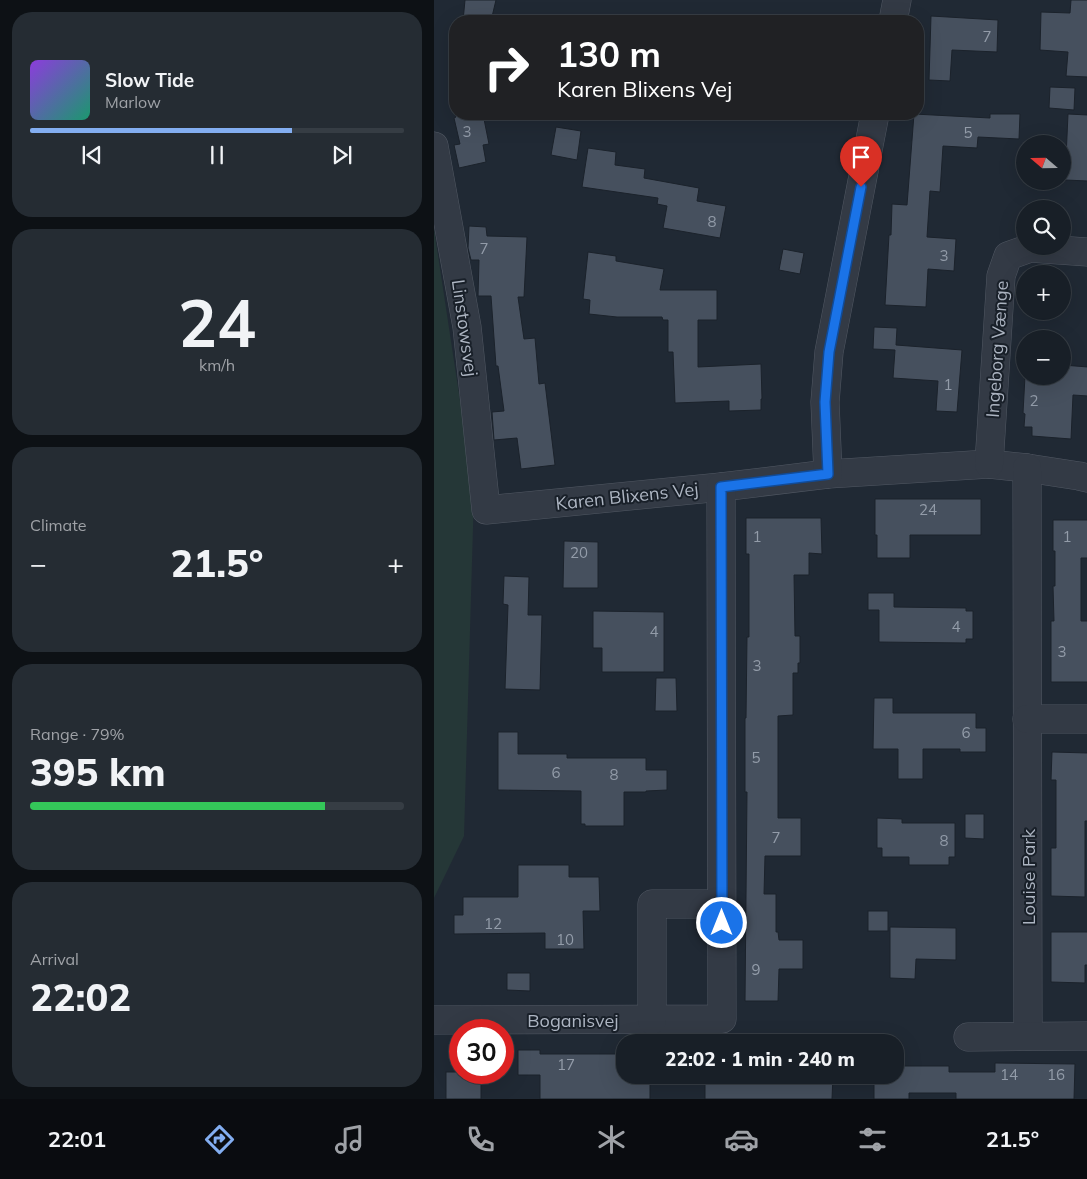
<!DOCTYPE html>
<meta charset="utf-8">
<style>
:root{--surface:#181f27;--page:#252c33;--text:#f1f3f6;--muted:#9fa2a7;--line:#363d44;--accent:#83aef1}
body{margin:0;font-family:Mulish,sans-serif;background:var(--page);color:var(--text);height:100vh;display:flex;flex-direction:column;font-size:19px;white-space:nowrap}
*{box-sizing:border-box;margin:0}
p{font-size:16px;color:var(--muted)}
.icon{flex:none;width:28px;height:28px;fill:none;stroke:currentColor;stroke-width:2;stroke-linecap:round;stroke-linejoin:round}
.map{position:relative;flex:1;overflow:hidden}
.sheet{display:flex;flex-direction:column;gap:12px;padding:12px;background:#0d1115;width:434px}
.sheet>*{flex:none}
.guide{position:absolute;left:15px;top:15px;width:475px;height:105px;border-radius:20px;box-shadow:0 5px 20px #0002,0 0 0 1px var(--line);background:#202124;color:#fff;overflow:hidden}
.needle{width:32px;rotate:290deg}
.tools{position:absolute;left:582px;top:135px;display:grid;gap:10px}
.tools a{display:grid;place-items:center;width:55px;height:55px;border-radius:50%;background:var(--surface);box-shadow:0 5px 20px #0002,0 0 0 1px var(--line);font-size:25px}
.speed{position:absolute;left:15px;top:1019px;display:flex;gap:10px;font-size:25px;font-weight:700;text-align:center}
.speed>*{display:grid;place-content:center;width:65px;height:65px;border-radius:50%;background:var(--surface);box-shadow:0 5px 20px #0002,0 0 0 1px var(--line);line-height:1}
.speed .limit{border:8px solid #d22;background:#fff;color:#111}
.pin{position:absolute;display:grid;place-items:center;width:42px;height:42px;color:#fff;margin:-51px -21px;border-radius:50% 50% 50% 0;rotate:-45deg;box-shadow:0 0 5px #0007}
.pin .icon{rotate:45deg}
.me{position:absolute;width:55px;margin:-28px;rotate:0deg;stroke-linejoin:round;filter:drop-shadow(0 0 4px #0008)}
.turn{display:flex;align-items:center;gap:18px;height:105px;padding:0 25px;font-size:22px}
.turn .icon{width:65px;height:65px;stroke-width:2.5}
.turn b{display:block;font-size:35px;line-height:42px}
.big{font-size:38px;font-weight:800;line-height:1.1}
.sheet .widget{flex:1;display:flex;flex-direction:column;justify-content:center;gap:8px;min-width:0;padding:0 18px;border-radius:20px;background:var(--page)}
.sheet .dial{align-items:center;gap:0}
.dial b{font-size:65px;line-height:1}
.song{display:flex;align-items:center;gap:15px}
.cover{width:60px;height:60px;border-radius:8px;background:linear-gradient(135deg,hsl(270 70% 55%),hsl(160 70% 35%))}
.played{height:5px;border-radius:2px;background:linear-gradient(90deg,var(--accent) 70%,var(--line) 70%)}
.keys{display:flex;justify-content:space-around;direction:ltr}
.heat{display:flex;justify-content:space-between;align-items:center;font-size:28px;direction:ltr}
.charge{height:8px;border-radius:4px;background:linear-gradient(90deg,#34c759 79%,var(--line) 0)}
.trip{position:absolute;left:182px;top:1034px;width:288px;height:50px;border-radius:20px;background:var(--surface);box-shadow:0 5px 20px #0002,0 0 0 1px var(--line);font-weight:800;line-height:50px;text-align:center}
.dock{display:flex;height:80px;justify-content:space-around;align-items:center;background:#0a0c10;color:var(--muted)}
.dock .icon{width:35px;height:35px}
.dock .current{color:var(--accent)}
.dock b{font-size:22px;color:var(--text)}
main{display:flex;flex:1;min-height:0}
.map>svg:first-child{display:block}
.green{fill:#253737}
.building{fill:#46505e;stroke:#1b222b}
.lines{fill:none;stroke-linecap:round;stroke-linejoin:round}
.minor-casing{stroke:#515863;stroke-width:29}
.minor{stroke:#333a45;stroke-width:28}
.route-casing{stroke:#114b97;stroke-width:12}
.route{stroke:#1a73e8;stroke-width:9}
.labels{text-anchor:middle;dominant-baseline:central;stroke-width:4;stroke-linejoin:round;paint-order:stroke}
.number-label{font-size:15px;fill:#939ca9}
.street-label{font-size:18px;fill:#adb5c2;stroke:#192029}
</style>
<main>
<section class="sheet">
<div class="widget">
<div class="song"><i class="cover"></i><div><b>Slow Tide</b><p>Marlow</p></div></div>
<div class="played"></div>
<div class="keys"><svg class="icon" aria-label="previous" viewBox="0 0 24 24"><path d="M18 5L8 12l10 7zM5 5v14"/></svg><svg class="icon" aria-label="pause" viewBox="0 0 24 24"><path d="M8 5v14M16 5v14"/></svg><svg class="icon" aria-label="next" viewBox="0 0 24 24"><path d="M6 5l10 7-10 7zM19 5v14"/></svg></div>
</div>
<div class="widget dial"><b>24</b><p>km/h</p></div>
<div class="widget"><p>Climate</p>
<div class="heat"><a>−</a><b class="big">21.5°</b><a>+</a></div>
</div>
<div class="widget"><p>Range · 79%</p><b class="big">395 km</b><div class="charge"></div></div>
<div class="widget"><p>Arrival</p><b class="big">22:02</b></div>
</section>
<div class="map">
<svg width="654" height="1099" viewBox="0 0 654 1099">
<rect width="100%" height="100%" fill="#202934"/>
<!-- green -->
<polygon class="green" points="0,229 40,493 30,836 0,898"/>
<!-- building -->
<g class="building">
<polygon points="31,0 62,0 57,21 29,21"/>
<polygon points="637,0 654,0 654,77 632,76 634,52 606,50 607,12 636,13"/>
<polygon points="497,16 564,20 563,52 518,50 516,81 495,80"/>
<polygon points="616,87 641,88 640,110 615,108"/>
<polygon points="21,114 49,114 55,144 49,145 52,162 25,168 20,145 26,144 20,118 22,117"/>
<polygon points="480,114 556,118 556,114 586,114 585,139 544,137 543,148 509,146 506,192 496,191 493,237 522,239 520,271 494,269 492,307 451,305 455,235 457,235 458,204 473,205"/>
<polygon points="634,114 654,115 654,181 631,180"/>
<polygon points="122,127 147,131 143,160 117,155"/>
<polygon points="154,148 182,152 181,165 211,169 210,178 265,188 263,201 292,206 286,238 229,228 233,206 223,204 224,198 148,187"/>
<polygon points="35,226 52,227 53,236 93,237 90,297 84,297 90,339 101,338 105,384 111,383 121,465 87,469 83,438 60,440 58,412 70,411 64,366 62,366 57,296 44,296 45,260 37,260 34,248"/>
<polygon points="349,249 370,253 366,274 345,270"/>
<polygon points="154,252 182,256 182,261 230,269 226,290 283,290 283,320 264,320 264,367 327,364 328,399 327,399 327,410 295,411 295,401 241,403 239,352 234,352 234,320 229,320 228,317 183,317 155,314 156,300 149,299"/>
<polygon points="440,327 463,328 462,345 528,350 523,412 502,411 504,381 459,378 461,350 439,349"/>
<polygon points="629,365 654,367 654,396 639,395 637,439 598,436 598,427 590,427 591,414 589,413 591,376 629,376"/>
<polygon points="441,499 547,499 547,535 476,535 476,558 443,558 443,535 441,535"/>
<polygon points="312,518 387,518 388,554 375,553 375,575 360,575 361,636 366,636 366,663 364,663 364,673 359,673 359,715 344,716 344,818 367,818 367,856 331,856 330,894 342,894 342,932 344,932 345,940 369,940 369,969 345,969 344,1001 311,1001 313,792 311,792 311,718 312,718 313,637 315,637 315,554 312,554"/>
<polygon points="619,520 654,520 654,558 647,558 647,621 654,621 654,682 617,682 617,621 620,621 619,586 621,586 621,551 619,551"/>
<polygon points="130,541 164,542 164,588 129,588"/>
<polygon points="70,576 95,577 94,615 108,615 106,690 71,689 74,605 69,604"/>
<polygon points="434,593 460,593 460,607 532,608 532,611 539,611 539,639 532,639 532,643 445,642 445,610 434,610"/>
<polygon points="159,611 230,612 230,672 168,672 168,648 159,648"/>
<polygon points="222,678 242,678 243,711 221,711"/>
<polygon points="440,698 459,698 459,713 542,713 542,728 552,728 552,752 526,752 526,749 489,749 489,779 464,779 464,749 439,749"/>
<polygon points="64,732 84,732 84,754 133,754 133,758 212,758 212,770 233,770 233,790 212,791 212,792 190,792 190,826 151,826 151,824 147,824 147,791 64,790"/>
<polygon points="618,752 654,753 654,821 651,821 651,897 617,896 617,848 622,848 622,780 617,780"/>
<polygon points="531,814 550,814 550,839 531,838"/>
<polygon points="443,818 468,819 468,823 521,823 521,857 515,857 515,865 475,865 475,857 448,857 448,848 443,848"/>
<polygon points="84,865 135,865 135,877 165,877 166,911 149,911 150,949 111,949 111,933 20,934 20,915 29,915 29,897 84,897"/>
<rect x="434" y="911" width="20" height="20"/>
<polygon points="456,927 522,928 522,960 482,959 481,979 456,978"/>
<polygon points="617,932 654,932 654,965 651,965 651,983 617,982"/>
<polygon points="73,973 96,973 96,991 73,990"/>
<polygon points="84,1050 106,1050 106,1054 191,1054 191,1075 216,1075 216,1099 106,1099 106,1075 84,1075"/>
<polygon points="561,1063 641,1064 640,1099 522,1099 522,1093 475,1093 475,1099 440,1099 440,1075 461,1075 461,1066 515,1066 515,1072 561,1072"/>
<rect x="12" y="1072" width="35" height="27"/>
<polygon points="271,1075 399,1075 398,1099 271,1099"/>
</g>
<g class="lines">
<!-- minor casing -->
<g class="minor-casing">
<g id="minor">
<polyline points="459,21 463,0"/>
<polyline points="0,146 33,327 52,510 287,487 394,474 555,464 593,468 645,476 654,478"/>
<polyline points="555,464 567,276 574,256 596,248 654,252"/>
<polyline points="593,468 594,1036"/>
<polyline points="394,474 391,402 395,352 441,114"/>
<polyline points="593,719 654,719"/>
<polyline points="0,1020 288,1019 287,487"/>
<polyline points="218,1020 218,904 287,904"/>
<polyline points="534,1037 654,1036"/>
</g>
</g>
<!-- minor -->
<use href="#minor" class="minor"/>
</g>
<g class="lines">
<!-- route casing -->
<g class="route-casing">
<polyline id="route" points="288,923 287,487 394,474 391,402 395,352 427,187"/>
</g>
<!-- route -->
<use href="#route" class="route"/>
</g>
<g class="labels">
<!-- number labels -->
<g class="number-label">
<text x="553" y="36">7</text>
<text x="33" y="131">3</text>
<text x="534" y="132">5</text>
<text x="278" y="221">8</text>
<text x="50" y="248">7</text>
<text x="510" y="255">3</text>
<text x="514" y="384">1</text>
<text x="600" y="400">2</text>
<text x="494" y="509">24</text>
<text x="323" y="536">1</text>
<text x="633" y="536">1</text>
<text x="145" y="552">20</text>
<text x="522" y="626">4</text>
<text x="220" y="631">4</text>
<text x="628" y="651">3</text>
<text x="323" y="665">3</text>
<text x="532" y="732">6</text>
<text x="322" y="757">5</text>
<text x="122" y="772">6</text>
<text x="180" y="774">8</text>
<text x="342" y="837">7</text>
<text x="510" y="840">8</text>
<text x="59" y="923">12</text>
<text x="131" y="939">10</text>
<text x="322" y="969">9</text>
<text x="132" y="1064">17</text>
<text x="575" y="1074">14</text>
<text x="622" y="1074">16</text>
</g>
<!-- street labels -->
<g class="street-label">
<text transform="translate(31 328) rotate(82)">Linstowsvej</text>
<text transform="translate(563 349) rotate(-86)">Ingeborg Vænge</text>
<text transform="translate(193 496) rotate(-6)">Karen Blixens Vej</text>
<text transform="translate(594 877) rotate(-90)">Louise Park</text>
<text x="139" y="1020">Boganisvej</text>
</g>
</g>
</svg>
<div class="tools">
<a><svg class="needle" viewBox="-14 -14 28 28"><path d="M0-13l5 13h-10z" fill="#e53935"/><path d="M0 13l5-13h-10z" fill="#9fa2a7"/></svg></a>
<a><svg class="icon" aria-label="search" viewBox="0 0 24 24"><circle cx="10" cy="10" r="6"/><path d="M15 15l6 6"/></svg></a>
<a>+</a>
<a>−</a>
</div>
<div class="speed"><div class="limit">30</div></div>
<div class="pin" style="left:427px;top:187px;background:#d93025"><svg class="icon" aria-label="arrive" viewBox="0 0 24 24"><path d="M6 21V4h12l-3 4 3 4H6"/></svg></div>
<svg class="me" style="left:288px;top:923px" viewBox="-20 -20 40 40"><circle r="17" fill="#1a73e8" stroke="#fff" stroke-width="3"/><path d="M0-11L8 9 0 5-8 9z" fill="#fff"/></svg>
<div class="trip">22:02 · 1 min · 240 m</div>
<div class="guide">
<div class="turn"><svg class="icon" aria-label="right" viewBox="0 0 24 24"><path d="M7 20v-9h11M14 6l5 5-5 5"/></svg><div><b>130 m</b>Karen Blixens Vej</div></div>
</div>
</div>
</main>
<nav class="dock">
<b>22:01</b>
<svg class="icon current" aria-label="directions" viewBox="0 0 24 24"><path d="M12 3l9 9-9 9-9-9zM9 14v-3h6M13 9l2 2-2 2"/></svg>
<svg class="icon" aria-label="music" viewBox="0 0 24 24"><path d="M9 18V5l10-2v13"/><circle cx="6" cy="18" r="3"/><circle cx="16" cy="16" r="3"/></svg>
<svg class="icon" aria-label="phone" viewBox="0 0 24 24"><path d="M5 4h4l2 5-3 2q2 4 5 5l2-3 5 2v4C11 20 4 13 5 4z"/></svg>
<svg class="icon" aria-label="climate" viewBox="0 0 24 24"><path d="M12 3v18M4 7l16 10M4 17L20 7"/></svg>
<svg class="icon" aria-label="car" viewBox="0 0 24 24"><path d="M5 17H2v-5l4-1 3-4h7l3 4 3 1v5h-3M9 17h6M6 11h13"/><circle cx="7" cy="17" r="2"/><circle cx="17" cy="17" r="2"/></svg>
<svg class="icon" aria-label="filters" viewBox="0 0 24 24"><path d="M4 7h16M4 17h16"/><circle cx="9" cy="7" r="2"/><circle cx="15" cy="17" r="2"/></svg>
<b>21.5°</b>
</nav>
